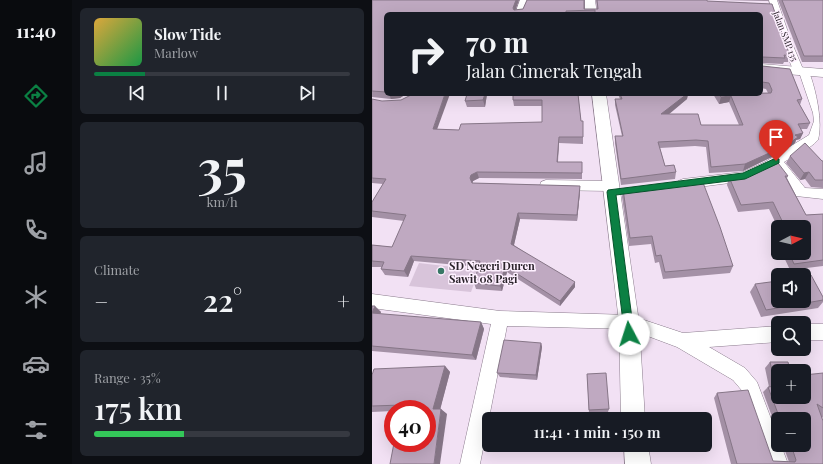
<!DOCTYPE html>
<meta charset="utf-8">
<style>
:root{--surface:#171b24;--page:#20242c;--text:#f1f3f6;--muted:#9ea1a6;--line:#363941;--accent:#0b8043}
body{margin:0;font-family:"Playfair Display",serif;background:var(--page);color:var(--text);height:100vh;display:flex;flex-direction:column;font-size:15px;white-space:nowrap}
*{box-sizing:border-box;margin:0}
p{font-size:13px;color:var(--muted)}
.icon{flex:none;width:22px;height:22px;fill:none;stroke:currentColor;stroke-width:2;stroke-linecap:round;stroke-linejoin:round}
.map{position:relative;flex:1;overflow:hidden}
.panel{display:flex;flex-direction:column;gap:8px;padding:8px;background:#0d0f14;width:300px}
.panel>*{flex:none}
.banner{position:absolute;left:12px;top:12px;width:379px;height:84px;border-radius:6px;box-shadow:0 4px 16px #0002;background:#171b24;color:var(--text);overflow:hidden}
.needle{width:26px;rotate:83deg}
.buttons{position:absolute;left:399px;top:220px;display:grid;gap:8px}
.buttons a{display:grid;place-items:center;width:40px;height:40px;border-radius:6px;background:var(--surface);box-shadow:0 4px 16px #0002;font-size:20px}
.speed{position:absolute;left:12px;top:400px;display:flex;gap:8px;font-size:20px;font-weight:700;text-align:center}
.speed>*{display:grid;place-content:center;width:52px;height:52px;border-radius:50%;background:var(--surface);box-shadow:0 4px 16px #0002;line-height:1}
.speed .limit{border:6px solid #d22;background:#fff;color:#111}
.pin{position:absolute;display:grid;place-items:center;width:34px;height:34px;color:#fff;margin:-41px -17px;border-radius:50% 50% 50% 0;rotate:-45deg;box-shadow:0 0 4px #0007}
.pin .icon{rotate:45deg}
.me{position:absolute;width:44px;margin:-22px;rotate:355deg;stroke-linejoin:round;filter:drop-shadow(0 0 3px #0008)}
.turn{display:flex;align-items:center;gap:14px;height:84px;padding:0 16px;font-size:18px}
.turn .icon{width:52px;height:52px;stroke-width:2.5}
.turn b{display:block;font-size:28px;line-height:34px}
.big{font-size:30px;font-weight:600;line-height:1.1}
.panel .widget{flex:1;display:flex;flex-direction:column;justify-content:center;gap:6px;min-width:0;padding:0 14px;border-radius:6px;background:var(--page)}
.panel .dial{align-items:center;gap:0}
.dial b{font-size:52px;line-height:1}
.song{display:flex;align-items:center;gap:12px}
.cover{width:48px;height:48px;border-radius:6px;background:linear-gradient(135deg,hsl(40 70% 55%),hsl(140 70% 35%))}
.played{height:4px;border-radius:2px;background:linear-gradient(90deg,var(--accent) 20%,var(--line) 20%)}
.keys{display:flex;justify-content:space-around;direction:ltr}
.heat{display:flex;justify-content:space-between;align-items:center;font-size:22px;direction:ltr}
.charge{height:6px;border-radius:3px;background:linear-gradient(90deg,#34c759 35%,var(--line) 0)}
.trip{position:absolute;left:110px;top:412px;width:230px;height:40px;border-radius:6px;background:var(--surface);box-shadow:0 4px 16px #0002;font-weight:600;line-height:40px;text-align:center}
main{display:flex;flex:1;min-height:0}
.tabs{display:flex;flex-direction:column;width:72px;justify-content:space-around;align-items:center;background:#090b0e;color:var(--muted)}
.tabs .icon{width:28px;height:28px}
.tabs .current{color:var(--accent)}
.tabs b{font-size:18px;color:var(--text)}
.map>svg:first-child{display:block}
.green{fill:#d8c4da}
.lines{fill:none;stroke-linecap:round;stroke-linejoin:round}
.minor-casing{stroke:#8b7c8d;stroke-width:1}
.tertiary-casing{stroke:#8b7c8d;stroke-width:1}
.minor{fill:#fff;fill-rule:evenodd}
.tertiary{fill:#fff;fill-rule:evenodd}
.wall{fill:#a491a6}
.shaded-wall{fill:#867687}
.building{fill:#bfa9c1;stroke:#867687}
.route{fill:#0b8043;stroke:#07532c}
.poi-dot{fill:#377765;stroke:#fef0ff;stroke-width:1.5}
.labels{text-anchor:middle;dominant-baseline:central;stroke-width:3;stroke-linejoin:round;paint-order:stroke}
.far-street-label{font-size:9px;fill:#2a232a;stroke:#fef0ff}
.poi-label{font-size:11px;font-weight:bold;fill:#2a232a;stroke:#fef0ff;text-anchor:start}
</style>
<main>
<nav class="tabs">
<b>11:40</b>
<svg class="icon current" aria-label="directions" viewBox="0 0 24 24"><path d="M12 3l9 9-9 9-9-9zM9 14v-3h6M13 9l2 2-2 2"/></svg>
<svg class="icon" aria-label="music" viewBox="0 0 24 24"><path d="M9 18V5l10-2v13"/><circle cx="6" cy="18" r="3"/><circle cx="16" cy="16" r="3"/></svg>
<svg class="icon" aria-label="phone" viewBox="0 0 24 24"><path d="M5 4h4l2 5-3 2q2 4 5 5l2-3 5 2v4C11 20 4 13 5 4z"/></svg>
<svg class="icon" aria-label="climate" viewBox="0 0 24 24"><path d="M12 3v18M4 7l16 10M4 17L20 7"/></svg>
<svg class="icon" aria-label="car" viewBox="0 0 24 24"><path d="M5 17H2v-5l4-1 3-4h7l3 4 3 1v5h-3M9 17h6M6 11h13"/><circle cx="7" cy="17" r="2"/><circle cx="17" cy="17" r="2"/></svg>
<svg class="icon" aria-label="filters" viewBox="0 0 24 24"><path d="M4 7h16M4 17h16"/><circle cx="9" cy="7" r="2"/><circle cx="15" cy="17" r="2"/></svg>
</nav>
<section class="panel">
<div class="widget">
<div class="song"><i class="cover"></i><div><b>Slow Tide</b><p>Marlow</p></div></div>
<div class="played"></div>
<div class="keys"><svg class="icon" aria-label="previous" viewBox="0 0 24 24"><path d="M18 5L8 12l10 7zM5 5v14"/></svg><svg class="icon" aria-label="pause" viewBox="0 0 24 24"><path d="M8 5v14M16 5v14"/></svg><svg class="icon" aria-label="next" viewBox="0 0 24 24"><path d="M6 5l10 7-10 7zM19 5v14"/></svg></div>
</div>
<div class="widget dial"><b>35</b><p>km/h</p></div>
<div class="widget"><p>Climate</p>
<div class="heat"><a>−</a><b class="big">22°</b><a>+</a></div>
</div>
<div class="widget"><p>Range · 35%</p><b class="big">175 km</b><div class="charge"></div></div>
</section>
<div class="map">
<svg width="451" height="464" viewBox="0 0 451 464">
<rect width="100%" height="100%" fill="#f2e1f4"/>
<!-- green -->
<polygon class="green" points="47,263 107,270 99,292 37,286"/>
<g class="lines">
<!-- minor casing -->
<g class="minor-casing">
<g id="minor">
<polygon points="148,0 156,0 151,14 143,14"/>
<path d="M397,0h8l14,41 12,28 6,3c7,17 14,51 9,68 -8,9 -23,15 -34,22l21,26 18,1v10l-27,-3 -21,-29 -30,14 -62,8 -5,-2 -1,-3 1,-3 5,-2 60,-7 22,-10 44,-27 5,-14 -1,-8 -13,-38 -6,-3 -13,-31z"/>
<polygon points="174,180 238,181 243,183 244,186 243,189 238,191 174,190 169,188 168,185 169,182"/>
<polygon points="0,294 128,311 257,315 311,333 406,326 406,342 337,347 373,368 385,382 406,437 406,445 409,445 416,464 396,464 372,393 361,380 305,347 257,329 135,326 108,464 88,464 119,324 0,308"/>
<rect x="432" y="324" width="19" height="16"/>
</g>
</g>
<!-- tertiary casing -->
<g class="tertiary-casing">
<g id="tertiary">
<polygon points="213,0 223,0 225,14 213,14"/>
<polygon points="389,64 451,69 451,77 389,72"/>
<polygon points="220,94 234,94 267,322 273,419 249,419 247,322"/>
<polygon points="252,445 276,445 279,464 253,464"/>
</g>
</g>
<!-- minor -->
<use href="#minor" class="minor"/>
<!-- tertiary -->
<use href="#tertiary" class="tertiary"/>
</g>
<!-- wall -->
<g class="wall">
<polygon points="0,0 147,0 143,10 151,9 155,0 212,0 212,9 225,9 224,0 335,0 335,1 400,4 418,56 416,62 412,62 411,64 390,63 390,66 418,69 430,99 428,105 438,123 435,129 429,129 431,133 428,139 424,140 423,143 412,151 371,171 337,173 334,147 323,146 288,148 293,166 302,165 304,172 303,179 249,185 243,143 243,136 250,136 243,105 243,99 248,99 246,94 316,94 315,99 296,114 326,114 329,125 367,125 357,102 347,104 341,94 396,93 394,89 389,88 389,14 223,14 223,10 223,14 14,14 14,94 34,94 28,98 19,99 0,97 0,98"/>
<polygon points="348,0 396,0 396,1"/>
<polygon points="406,0 451,0 451,62 430,62"/>
<polygon points="95,94 115,94 113,107 95,107 93,101"/>
<polygon points="206,94 209,121 211,127 211,144 187,143 186,162 210,168 210,179 107,178 101,181 100,183 208,186 208,192 205,221 148,219 142,245 203,287 188,306 135,272 130,291 104,289 102,283 107,267 42,261 36,277 13,275 9,269 10,267 0,267 0,245 20,247 32,221 0,217 0,202 11,184 0,183 0,99 65,129 87,130 170,122 170,106 142,106 141,100"/>
<polygon points="418,156 451,161 451,188 439,187 433,179 428,180 414,163"/>
<polygon points="376,175 416,176 415,178 434,215 451,214 451,266 418,270 410,253 432,253 432,227 406,227 406,228 397,209 366,212 355,185 357,177"/>
<polygon points="251,189 361,266 358,273 291,279 287,262 283,263 279,244 257,246 250,197"/>
<polygon points="406,232 406,245 403,238"/>
<polygon points="383,284 451,297 451,302 446,308 389,317 378,292"/>
<polygon points="0,306 9,312 8,314 109,322 112,329 104,360 0,351"/>
<polygon points="169,343 170,347 165,380 128,377 125,373"/>
<polygon points="398,362 416,362 406,397 451,373 451,418 450,417 451,464 359,464 342,398 345,393 401,461 417,462 411,445 432,445 432,419 406,419 406,433 391,392 396,387 397,387 393,368"/>
<polygon points="73,366 78,372 68,409 75,414 55,409 21,409 21,411 0,412 0,375"/>
<polygon points="215,374 237,409 236,412 217,414"/>
</g>
<!-- shaded-wall -->
<g class="shaded-wall">
<polygon points="144,0 147,0 142,14 141,8"/>
<polygon points="17,94 34,94 28,98 19,99"/>
<polygon points="73,94 78,94 63,135 61,129"/>
<polygon points="113,94 115,94 113,107 111,100"/>
<polygon points="315,94 316,94 315,99 289,121 289,114"/>
<polygon points="359,96 357,102 347,104 349,97"/>
<polygon points="431,133 428,139 424,140 423,143 412,151 371,171 373,164 423,135"/>
<polygon points="187,137 187,143 185,168 185,162"/>
<polygon points="105,172 107,178 101,181 100,185 98,178 99,175"/>
<polygon points="437,172 433,179 428,180 432,173"/>
<polygon points="208,186 208,192 205,221 205,215"/>
<polygon points="146,213 148,219 141,249 139,244"/>
<polygon points="39,256 42,261 36,277 32,271"/>
<polygon points="133,266 135,272 130,291 128,286"/>
<polygon points="203,282 203,287 188,306 188,301"/>
<polygon points="3,306 9,312 6,319 0,313"/>
<polygon points="109,322 112,329 104,360 100,355"/>
<polygon points="169,343 170,347 165,380 164,375"/>
<polygon points="73,366 78,372 67,414 61,409"/>
<polygon points="69,409 75,414 68,464 62,464"/>
</g>
<!-- building -->
<g class="building">
<polygon points="0,0 144,0 141,8 142,10 151,9 155,0 212,0 212,9 226,9 225,0 335,0 335,1 400,4 418,56 412,55 413,58 390,57 390,66 418,69 430,99 425,100 438,123 426,124 431,133 423,135 426,137 415,145 373,164 339,167 336,141 324,140 286,142 293,166 302,165 304,172 249,179 243,136 251,136 243,99 250,99 248,94 315,94 289,114 326,114 329,125 371,125 359,96 349,97 347,94 399,93 400,90 397,83 390,82 390,86 389,86 389,14 230,14 230,13 223,13 223,10 194,11 194,14 14,14 14,92 0,91"/>
<polygon points="410,0 451,0 451,56 432,56"/>
<polygon points="41,94 73,94 61,129 87,130 89,124 170,122 170,100 141,100 141,94 206,94 209,121 211,121 211,137 187,137 185,162 210,162 210,173 105,172 99,175 98,178 100,183 208,186 205,215 146,213 139,244 203,282 188,301 133,266 128,286 102,283 108,261 39,256 32,271 9,269 12,262 0,261 0,245 20,247 34,215 0,211 0,202 14,179 0,178 0,99 10,101 29,100"/>
<polygon points="95,94 113,94 111,100 93,101"/>
<polygon points="433,143 450,161 451,161 451,180 443,180 437,172 432,173 418,156"/>
<polygon points="406,163 416,176 413,176 434,215 451,214 451,260 422,264 417,253 432,253 432,227 413,227 401,202 369,205 357,177 376,175"/>
<polygon points="330,180 348,227 361,266 293,272 289,255 284,256 280,236 258,238 251,189"/>
<polygon points="439,275 451,297 451,300 394,310 383,284 406,281 406,301 432,301 432,277"/>
<polygon points="0,306 3,306 0,313"/>
<polygon points="0,313 109,322 100,355 0,346"/>
<polygon points="132,340 169,343 164,375 125,373"/>
<polygon points="398,362 416,362 418,371 406,371 406,397 432,397 432,375 451,373 451,408 445,404 451,421 451,464 365,464 345,393 376,390 401,461 423,462 424,460 419,445 432,445 432,419 408,419 396,387 404,386"/>
<polygon points="73,366 61,409 69,409 62,464 18,464 22,443 55,443 55,409 29,409 30,405 0,406 0,375 2,369"/>
<polygon points="234,373 237,409 217,410 215,374"/>
</g>
<!-- route -->
<polygon class="route" points="404,158 407,159 407,163 373,179 244,195 262,334 261,338 257,339 253,338 235,192 236,190 371,173"/>
<!-- markers -->
<circle class="poi-dot" cx="69" cy="271" r="4"/>
<g class="labels">
<!-- far-street labels -->
<g class="far-street-label">
<text transform="translate(414 36) rotate(69)">Jalan SMP 135</text>
</g>
<!-- poi labels -->
<g class="poi-label">
<text x="77" y="265">SD Negeri Duren<tspan x="77" dy="13">Sawit 08 Pagi</tspan></text>
</g>
</g>
</svg>
<div class="buttons">
<a><svg class="needle" viewBox="-14 -14 28 28"><path d="M0-13l5 13h-10z" fill="#e53935"/><path d="M0 13l5-13h-10z" fill="#9ea1a6"/></svg></a>
<a><svg class="icon" aria-label="sound" viewBox="0 0 24 24"><path d="M4 9h4l5-4v14l-5-4H4zM17 9q2 3 0 6"/></svg></a>
<a><svg class="icon" aria-label="search" viewBox="0 0 24 24"><circle cx="10" cy="10" r="6"/><path d="M15 15l6 6"/></svg></a>
<a>+</a>
<a>−</a>
</div>
<div class="speed"><div class="limit">40</div></div>
<div class="pin" style="left:404px;top:161px;background:#d93025"><svg class="icon" aria-label="arrive" viewBox="0 0 24 24"><path d="M6 21V4h12l-3 4 3 4H6"/></svg></div>
<svg class="me" style="left:257px;top:334px" viewBox="-20 -20 40 40"><circle r="19" fill="#fff"/><path d="M0-13L10 11 0 6-10 11z" fill="#0b8043"/></svg>
<div class="trip">11:41 · 1 min · 150 m</div>
<div class="banner">
<div class="turn"><svg class="icon" aria-label="right" viewBox="0 0 24 24"><path d="M7 20v-9h11M14 6l5 5-5 5"/></svg><div><b>70 m</b>Jalan Cimerak Tengah</div></div>
</div>
</div>
</main>
